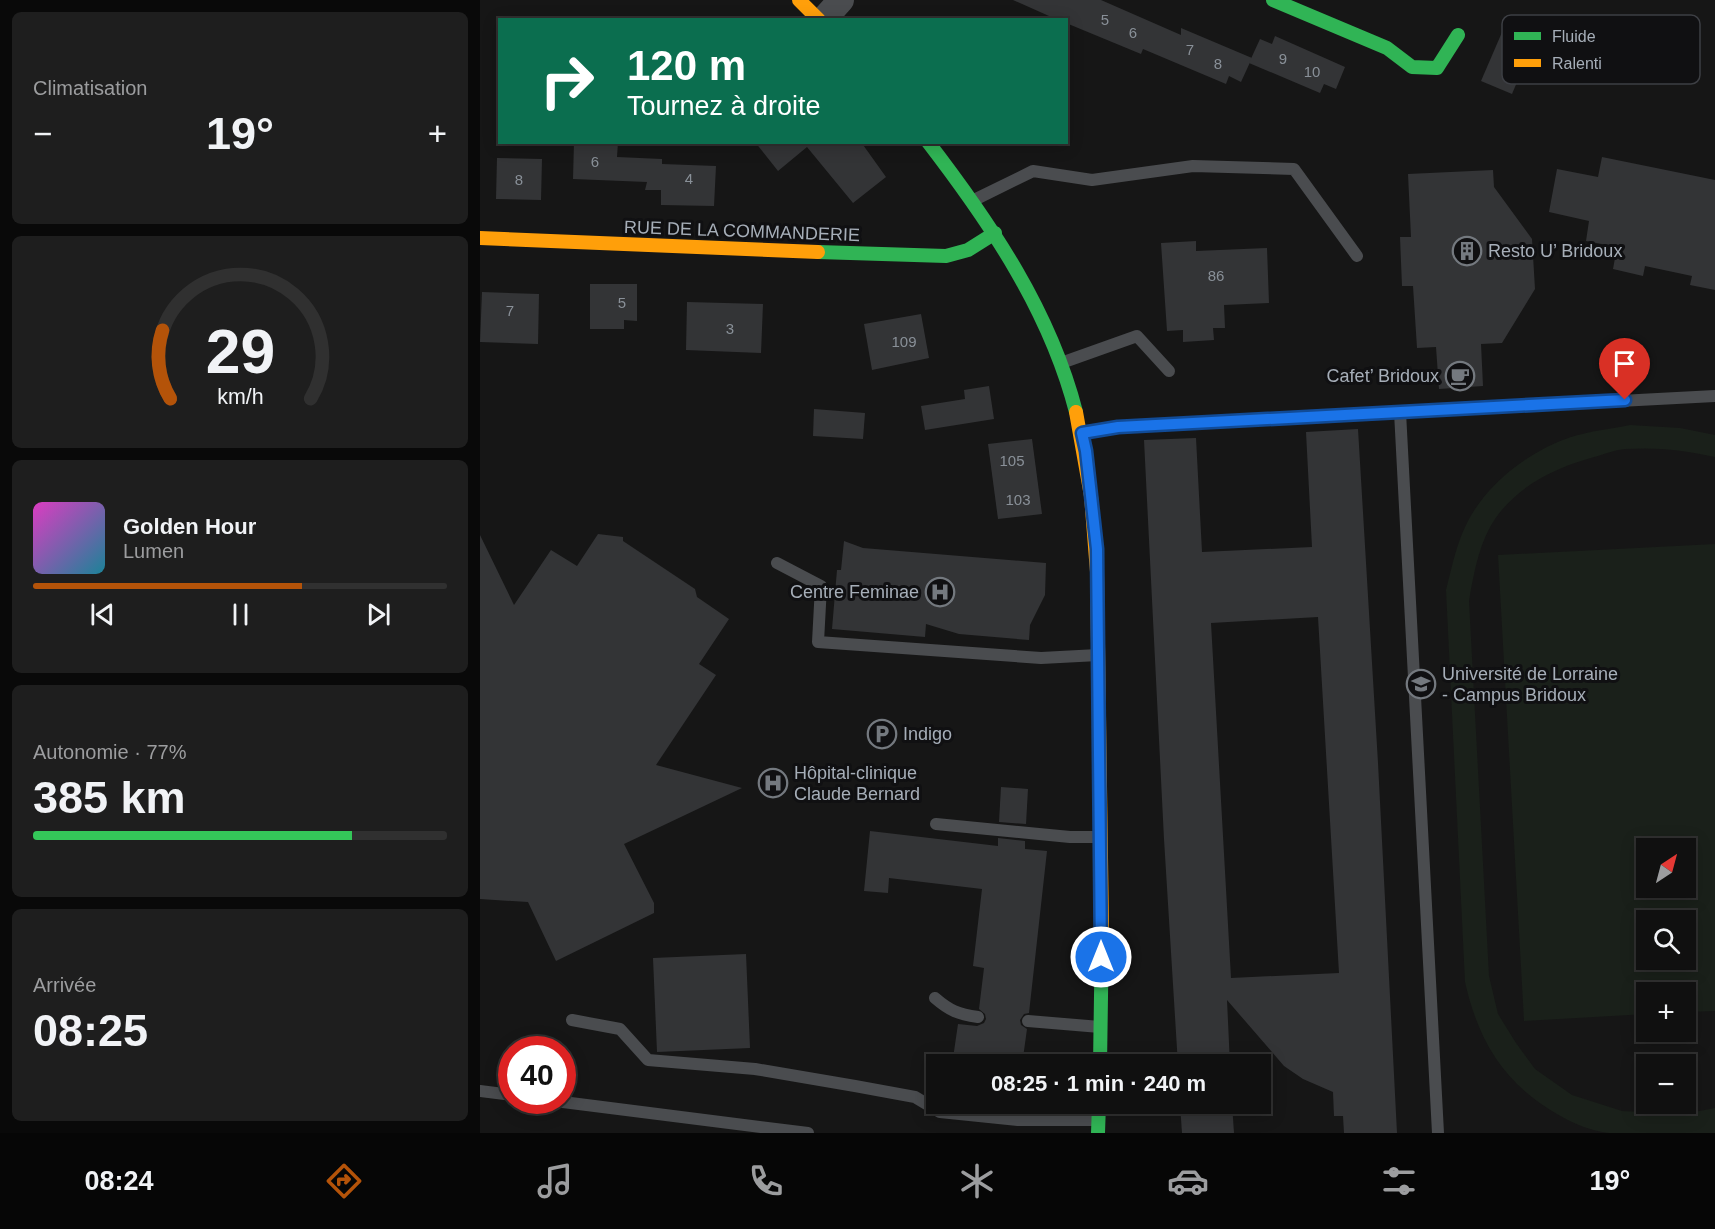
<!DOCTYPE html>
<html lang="fr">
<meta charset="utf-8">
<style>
:root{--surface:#101010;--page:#1e1e1e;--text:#f1f3f6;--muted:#9c9d9f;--line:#303030;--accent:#b45309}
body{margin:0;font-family:Helvetica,sans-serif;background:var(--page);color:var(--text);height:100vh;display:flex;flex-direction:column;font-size:22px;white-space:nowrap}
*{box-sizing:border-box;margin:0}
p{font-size:20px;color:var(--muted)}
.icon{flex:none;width:33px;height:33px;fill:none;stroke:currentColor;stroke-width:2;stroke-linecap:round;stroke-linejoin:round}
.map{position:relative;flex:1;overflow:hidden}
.drawer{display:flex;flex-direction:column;gap:12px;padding:12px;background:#090909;width:480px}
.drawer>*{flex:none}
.top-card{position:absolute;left:18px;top:18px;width:570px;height:126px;border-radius:0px;box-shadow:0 3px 15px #0003,0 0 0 2px var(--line);background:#0b6e4f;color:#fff;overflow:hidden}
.needle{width:39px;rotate:36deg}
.buttons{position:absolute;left:1156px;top:838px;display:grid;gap:12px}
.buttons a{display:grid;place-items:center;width:60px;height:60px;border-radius:0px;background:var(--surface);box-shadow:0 3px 15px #0003,0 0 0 2px var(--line);font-size:30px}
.speed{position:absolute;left:18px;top:1036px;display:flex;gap:12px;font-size:30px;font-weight:700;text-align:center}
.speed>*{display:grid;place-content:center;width:78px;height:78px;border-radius:50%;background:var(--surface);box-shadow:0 3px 15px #0003,0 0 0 2px var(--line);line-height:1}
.speed .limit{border:9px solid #d22;background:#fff;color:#111}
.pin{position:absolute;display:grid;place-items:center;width:51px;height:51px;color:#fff;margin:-62px -26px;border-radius:50% 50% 50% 0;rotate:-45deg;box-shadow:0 0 6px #0007}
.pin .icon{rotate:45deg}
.me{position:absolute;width:66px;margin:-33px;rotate:0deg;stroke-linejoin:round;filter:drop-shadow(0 0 4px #0008)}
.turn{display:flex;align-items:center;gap:21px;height:126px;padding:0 30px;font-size:27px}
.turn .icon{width:78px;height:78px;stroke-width:2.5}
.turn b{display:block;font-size:42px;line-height:51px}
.big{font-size:45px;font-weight:800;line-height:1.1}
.drawer .tile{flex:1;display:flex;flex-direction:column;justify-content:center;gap:9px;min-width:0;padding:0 21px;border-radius:9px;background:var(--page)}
.drawer .dial{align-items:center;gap:0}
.dial svg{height:156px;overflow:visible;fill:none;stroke:var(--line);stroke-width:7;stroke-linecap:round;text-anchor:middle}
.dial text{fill:var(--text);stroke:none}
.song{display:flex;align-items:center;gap:18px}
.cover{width:72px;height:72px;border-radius:9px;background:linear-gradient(135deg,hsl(310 70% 55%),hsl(190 70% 35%))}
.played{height:6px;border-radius:3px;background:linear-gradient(90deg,var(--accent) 65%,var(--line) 65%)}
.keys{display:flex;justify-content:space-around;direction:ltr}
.heat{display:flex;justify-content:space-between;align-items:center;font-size:33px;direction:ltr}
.charge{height:9px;border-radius:4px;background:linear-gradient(90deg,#34c759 77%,var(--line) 0)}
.trip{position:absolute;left:446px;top:1054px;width:345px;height:60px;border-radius:0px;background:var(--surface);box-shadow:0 3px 15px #0003,0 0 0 2px var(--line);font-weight:800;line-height:60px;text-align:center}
.menu{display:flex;height:96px;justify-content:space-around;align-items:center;background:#060606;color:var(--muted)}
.menu .icon{width:42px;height:42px}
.menu .active{color:var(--accent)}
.menu b{font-size:27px;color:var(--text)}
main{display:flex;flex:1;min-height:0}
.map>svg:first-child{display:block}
.park{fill:#1a201a;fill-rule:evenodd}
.building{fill:#333436;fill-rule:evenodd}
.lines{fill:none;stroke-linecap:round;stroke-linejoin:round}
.lane{stroke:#4a4c4f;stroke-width:12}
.street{stroke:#4a4c4f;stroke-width:26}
.fast{stroke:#30b455;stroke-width:14}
.slow{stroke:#ff9f0a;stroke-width:14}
.route-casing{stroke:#114b97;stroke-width:15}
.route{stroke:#1a73e8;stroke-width:10}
.labels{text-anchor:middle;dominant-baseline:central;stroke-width:6;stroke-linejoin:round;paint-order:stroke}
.number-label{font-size:15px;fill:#899098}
.street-label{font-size:18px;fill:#a6aeb8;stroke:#101012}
.poi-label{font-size:18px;fill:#a6aeb8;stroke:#101012;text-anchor:start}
.key{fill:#101012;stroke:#3d3f44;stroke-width:1.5}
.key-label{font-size:16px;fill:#a6aeb8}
</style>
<main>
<section class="drawer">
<div class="tile"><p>Climatisation</p>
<div class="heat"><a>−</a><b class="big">19°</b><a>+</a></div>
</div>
<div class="tile dial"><svg viewBox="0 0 100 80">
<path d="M14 69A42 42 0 1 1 86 69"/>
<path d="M14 69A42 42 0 0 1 10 34" stroke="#b45309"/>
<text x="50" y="56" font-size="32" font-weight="700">29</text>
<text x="50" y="72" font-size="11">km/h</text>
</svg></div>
<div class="tile">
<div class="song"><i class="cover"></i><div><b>Golden Hour</b><p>Lumen</p></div></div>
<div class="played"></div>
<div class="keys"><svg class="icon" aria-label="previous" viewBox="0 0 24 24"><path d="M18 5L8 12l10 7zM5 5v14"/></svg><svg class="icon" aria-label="pause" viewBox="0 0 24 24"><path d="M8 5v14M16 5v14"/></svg><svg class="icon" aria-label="next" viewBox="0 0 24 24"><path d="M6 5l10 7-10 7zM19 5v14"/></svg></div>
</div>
<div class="tile"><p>Autonomie · 77%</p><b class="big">385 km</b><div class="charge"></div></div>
<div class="tile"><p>Arrivée</p><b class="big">08:25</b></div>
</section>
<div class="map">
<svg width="1235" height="1133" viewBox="0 0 1235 1133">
<rect width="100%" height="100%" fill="#161616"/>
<!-- park -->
<g class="park">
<path d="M1150,425l50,3 35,7v22c-30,-7 -59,-10 -90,-8 -9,1 -18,4 -27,7 -39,10 -79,28 -103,63 -16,24 -21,54 -26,82l20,375 9,38 18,29 19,26 37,26 50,16 62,3 31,-6v25c-25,0 -49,0 -74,0 -10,0 -22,0 -32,0 -18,-2 -37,-10 -52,-19 -53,-30 -79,-74 -92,-132l-19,-392c6,-24 11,-49 23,-71 21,-38 61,-68 102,-82 19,-6 40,-8 59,-12z"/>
<path d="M1235,544v467l-29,1v-19h-39v21l-123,7 -26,-466zM1167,849h39v39h-39zM1167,921h39v39h-39z"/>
</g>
<!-- building -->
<g class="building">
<polygon points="533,0 621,0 701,35 701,28 772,58 761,82 749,76 746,84 663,49 661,54 586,23 586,20 578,20"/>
<polygon points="1026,23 1056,37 1032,94 1001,81"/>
<polygon points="795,36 865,67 856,89 844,84 840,93 769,63 780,39 792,44"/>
<polygon points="94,142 138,142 137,157 182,159 182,164 236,166 234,206 181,205 181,190 165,190 167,182 93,179"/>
<polygon points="275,142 381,142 406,177 373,203 327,147 298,171"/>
<polygon points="1122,157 1235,180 1235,290 1210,285 1212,276 1165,266 1163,276 1133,269 1137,247 1106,241 1109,221 1069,212 1077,169 1118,177"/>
<polygon points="17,158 62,159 61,200 16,199"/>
<polygon points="1013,170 1014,187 1052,239 1055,289 1022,343 1001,344 1003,386 959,389 956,347 937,348 933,286 922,286 920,237 931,237 928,174"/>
<polygon points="716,241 716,251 787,248 789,303 744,305 745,328 733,328 734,340 703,342 703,330 687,331 681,243"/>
<polygon points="110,284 157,284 157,321 144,320 144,329 110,329"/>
<polygon points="2,292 59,294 58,344 0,342"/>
<polygon points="207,302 283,304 281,353 206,350"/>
<polygon points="441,314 449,358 392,370 384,324"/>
<polygon points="509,386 514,419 445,430 441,406 485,399 484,390"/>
<polygon points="334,409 385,413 383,439 333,436"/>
<path d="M878,429l20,334 19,370h-53l-1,-17h-9l-1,-24 -30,-13 -19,-13 -57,-66 3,65h-52l-14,-226 -20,-399 52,-2 6,114 110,-5 -6,-115zM838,617l21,356 -108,5 -20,-355z"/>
<polygon points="552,439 562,514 518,519 508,444"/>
<polygon points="118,534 143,537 143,541 215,589 217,597 249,619 219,664 236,675 176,765 262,788 144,844 174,903 174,913 76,961 48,902 0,899 0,535 34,605 71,550 97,566"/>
<polygon points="364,541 383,548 566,563 565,595 550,625 549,640 479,634 446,624 445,637 352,629 357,570 361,570"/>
<polygon points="521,787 548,789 546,824 519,822"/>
<polygon points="390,831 518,846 518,838 545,841 545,849 567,851 549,1013 544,1014 540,1020 541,1025 547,1029 542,1065 472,1065 478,1024 497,1026 504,1023 506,1019 505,1014 499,1009 504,968 493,966 502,889 409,878 408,893 384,891"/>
<polygon points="266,954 270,1048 177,1052 173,958"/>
<polygon points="497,1104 537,1104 537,1109"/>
<polygon points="700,1104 752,1104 754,1133 702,1133"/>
</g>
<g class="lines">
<!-- lane -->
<g class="lane">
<polyline points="494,200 553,171 612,180 713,166 814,169 877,256"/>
<polyline points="584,362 657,336 689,371"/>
<polyline points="920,412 958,1133"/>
<polyline points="603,433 638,427 1235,396"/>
<polyline points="297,563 341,586 338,642 561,658 618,655"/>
<polyline points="456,824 590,837 620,837"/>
<path d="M455,998c15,13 23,16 43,19"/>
<polyline points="92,1020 140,1029 168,1060 275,1069 375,1086 435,1097 460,1112 538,1120 617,1120"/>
<polyline points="548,1021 620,1027"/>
<polyline points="0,1091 32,1095"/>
<polyline points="75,1101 328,1133"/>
</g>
<!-- street -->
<polyline class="street" points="343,20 361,0"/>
<!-- fast -->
<g class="fast">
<polyline points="793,0 907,48 932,67 957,68 978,35"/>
<path d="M448,142c63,82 122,169 148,270"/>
<polyline points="338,252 466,256 488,250 515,233"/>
<polyline points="620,1065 622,928"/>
<polyline points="618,1133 619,1104"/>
</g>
<!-- slow -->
<g class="slow">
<polyline points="319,0 339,20"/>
<polyline points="0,238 338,252"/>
<polyline points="596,412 611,496 617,572 622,928"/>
</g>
</g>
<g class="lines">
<!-- route casing -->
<g class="route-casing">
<polyline id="route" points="621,957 617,549 606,451 602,433 638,427 1145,400"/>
</g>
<!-- route -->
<use href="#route" class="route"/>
</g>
<!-- icons -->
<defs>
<g id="building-ring" transform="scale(1.5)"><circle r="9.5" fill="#101012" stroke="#74797f" stroke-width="1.5"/><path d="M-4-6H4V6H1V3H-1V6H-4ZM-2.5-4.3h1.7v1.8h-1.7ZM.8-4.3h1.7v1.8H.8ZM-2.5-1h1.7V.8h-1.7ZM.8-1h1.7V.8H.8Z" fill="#74797f"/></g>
<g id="cafe-ring" transform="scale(1.5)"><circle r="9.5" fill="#101012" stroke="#74797f" stroke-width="1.5"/><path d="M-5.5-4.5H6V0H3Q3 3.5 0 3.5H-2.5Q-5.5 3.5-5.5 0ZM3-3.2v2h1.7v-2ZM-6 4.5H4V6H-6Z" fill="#74797f"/></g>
<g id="hospital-ring" transform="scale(1.5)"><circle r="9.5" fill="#101012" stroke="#74797f" stroke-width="1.5"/><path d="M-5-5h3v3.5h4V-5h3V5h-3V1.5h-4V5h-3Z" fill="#74797f"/></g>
<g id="university-ring" transform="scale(1.5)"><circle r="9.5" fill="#101012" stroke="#74797f" stroke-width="1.5"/><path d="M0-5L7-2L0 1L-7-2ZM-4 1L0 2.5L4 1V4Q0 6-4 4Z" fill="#74797f"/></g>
<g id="parking-ring" transform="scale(1.5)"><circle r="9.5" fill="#101012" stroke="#74797f" stroke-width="1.5"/><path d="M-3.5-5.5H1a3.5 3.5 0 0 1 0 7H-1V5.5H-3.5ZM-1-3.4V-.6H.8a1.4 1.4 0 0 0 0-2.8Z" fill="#74797f"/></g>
</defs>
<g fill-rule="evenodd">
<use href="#building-ring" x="987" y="251"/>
<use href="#cafe-ring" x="980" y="376"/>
<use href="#hospital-ring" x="460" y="592"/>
<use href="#university-ring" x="941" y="684"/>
<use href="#parking-ring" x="402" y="734"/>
<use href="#hospital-ring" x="293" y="783"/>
</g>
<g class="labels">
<!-- number labels -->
<g class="number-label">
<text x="625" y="19">5</text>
<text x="653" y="32">6</text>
<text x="710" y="49">7</text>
<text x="803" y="58">9</text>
<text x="738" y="63">8</text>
<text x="832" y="71">10</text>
<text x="115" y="161">6</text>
<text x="209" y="178">4</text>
<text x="39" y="179">8</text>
<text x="736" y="275">86</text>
<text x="142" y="302">5</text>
<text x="30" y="310">7</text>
<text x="250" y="328">3</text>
<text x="424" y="341">109</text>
<text x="532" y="460">105</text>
<text x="538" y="499">103</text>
</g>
<!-- street labels -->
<g class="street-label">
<text transform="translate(262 231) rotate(2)">RUE DE LA COMMANDERIE</text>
</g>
<!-- poi labels -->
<g class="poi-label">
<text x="1008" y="251">Resto U’ Bridoux</text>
<text x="959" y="376" text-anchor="end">Cafet’ Bridoux</text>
<text x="439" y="592" text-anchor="end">Centre Feminae</text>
<text x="962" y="674">Université de Lorraine<tspan x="962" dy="21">- Campus Bridoux</tspan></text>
<text x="423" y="734">Indigo</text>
<text x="314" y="773">Hôpital-clinique<tspan x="314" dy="21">Claude Bernard</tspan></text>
</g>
</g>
<!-- legend -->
<rect x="1022" y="15" width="198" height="69" rx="9" class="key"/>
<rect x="1034" y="32" width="27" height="8" fill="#30b455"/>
<rect x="1034" y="59" width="27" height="8" fill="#ff9f0a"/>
<g class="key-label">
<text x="1072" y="42">Fluide</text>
<text x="1072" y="69">Ralenti</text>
</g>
</svg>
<div class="buttons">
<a><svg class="needle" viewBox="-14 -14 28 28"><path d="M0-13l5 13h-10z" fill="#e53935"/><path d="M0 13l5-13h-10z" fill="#9c9d9f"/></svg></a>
<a><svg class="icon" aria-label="search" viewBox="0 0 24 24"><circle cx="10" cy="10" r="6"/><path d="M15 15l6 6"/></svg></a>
<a>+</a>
<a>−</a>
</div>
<div class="speed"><div class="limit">40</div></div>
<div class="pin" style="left:1145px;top:400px;background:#d93025"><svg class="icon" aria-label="arrive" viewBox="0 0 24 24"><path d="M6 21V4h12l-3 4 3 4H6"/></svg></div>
<svg class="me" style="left:621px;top:957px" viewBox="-20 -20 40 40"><circle r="17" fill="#1a73e8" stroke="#fff" stroke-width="3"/><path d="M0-11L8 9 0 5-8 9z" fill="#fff"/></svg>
<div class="trip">08:25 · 1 min · 240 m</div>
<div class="top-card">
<div class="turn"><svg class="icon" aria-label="right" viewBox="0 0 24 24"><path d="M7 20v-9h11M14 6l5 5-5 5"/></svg><div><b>120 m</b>Tournez à droite</div></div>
</div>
</div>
</main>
<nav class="menu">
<b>08:24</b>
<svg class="icon active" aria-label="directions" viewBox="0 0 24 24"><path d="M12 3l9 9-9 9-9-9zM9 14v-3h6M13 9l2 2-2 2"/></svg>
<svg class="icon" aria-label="music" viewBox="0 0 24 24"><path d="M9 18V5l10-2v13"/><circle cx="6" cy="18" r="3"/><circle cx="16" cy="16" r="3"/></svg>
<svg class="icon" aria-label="phone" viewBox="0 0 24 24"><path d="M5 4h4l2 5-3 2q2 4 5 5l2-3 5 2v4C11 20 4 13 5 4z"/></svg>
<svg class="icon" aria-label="climate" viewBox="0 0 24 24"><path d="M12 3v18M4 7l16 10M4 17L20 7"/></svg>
<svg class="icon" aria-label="car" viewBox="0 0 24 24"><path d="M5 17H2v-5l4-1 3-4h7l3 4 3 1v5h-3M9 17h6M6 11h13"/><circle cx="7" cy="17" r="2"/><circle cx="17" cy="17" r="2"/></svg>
<svg class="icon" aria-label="filters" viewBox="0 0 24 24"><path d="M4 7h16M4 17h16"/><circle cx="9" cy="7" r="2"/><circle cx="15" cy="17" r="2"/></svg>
<b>19°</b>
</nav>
